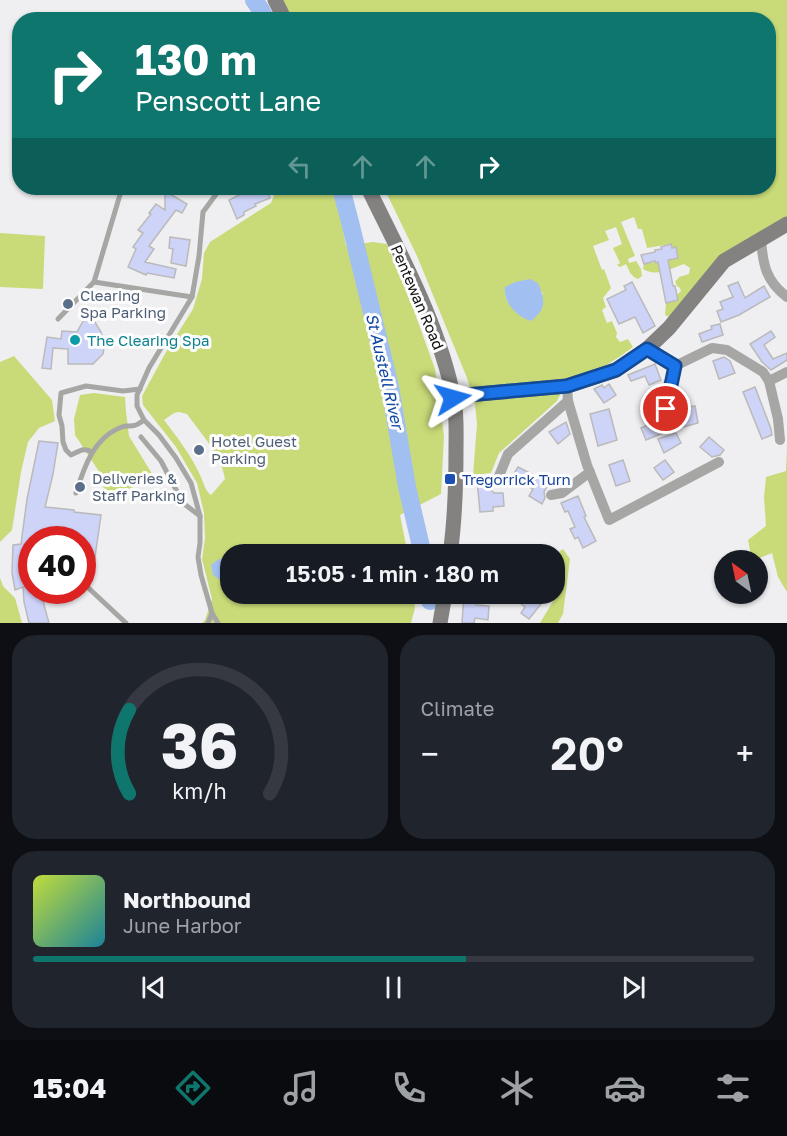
<!DOCTYPE html>
<meta charset="utf-8">
<style>
:root{--surface:#171b24;--page:#20242c;--text:#f1f3f6;--muted:#9ea1a6;--line:#363941;--accent:#0f766e}
body{margin:0;font-family:"Golos Text",sans-serif;background:var(--page);color:var(--text);height:100vh;display:flex;flex-direction:column;font-size:22px;white-space:nowrap}
*{box-sizing:border-box;margin:0}
p{font-size:20px;color:var(--muted)}
.icon{flex:none;width:33px;height:33px;fill:none;stroke:currentColor;stroke-width:2;stroke-linecap:round;stroke-linejoin:round}
.map{position:relative;height:623px;overflow:hidden}
.drawer{display:flex;flex-direction:column;gap:12px;padding:12px;background:#0d0f14;flex:1}
.drawer>*{flex:none}
.hud{position:absolute;left:12px;top:12px;width:764px;height:183px;border-radius:24px;box-shadow:0 2px 4px #0004;background:#0f766e;color:#fff;overflow:hidden}
.needle{width:39px;rotate:327deg}
.buttons{position:absolute;left:714px;top:550px;display:grid;gap:12px}
.buttons a{display:grid;place-items:center;width:54px;height:54px;border-radius:50%;background:var(--surface);box-shadow:0 2px 4px #0004;font-size:30px}
.speed{position:absolute;left:18px;top:526px;display:flex;gap:12px;font-size:30px;font-weight:700;text-align:center}
.speed>*{display:grid;place-content:center;width:78px;height:78px;border-radius:50%;background:var(--surface);box-shadow:0 2px 4px #0004;line-height:1}
.speed .limit{border:9px solid #d22;background:#fff;color:#111}
.pin{position:absolute;display:grid;place-items:center;width:51px;height:51px;color:#fff;margin:-26px;border:3px solid #fff;border-radius:50%;box-shadow:0 2px 6px #0007}
.me{position:absolute;width:66px;margin:-33px;rotate:82deg;stroke-linejoin:round;filter:drop-shadow(0 0 4px #0008)}
.turn{display:flex;align-items:center;gap:21px;height:126px;padding:0 24px;font-size:27px}
.turn .icon{width:78px;height:78px;stroke-width:2.5}
.turn b{display:block;font-size:42px;line-height:51px}
.lanes{display:flex;align-items:center;height:57px;padding:0 24px;background:#0003;justify-content:center;gap:30px;direction:ltr}
.lanes .off{opacity:.35}
.big{font-size:45px;font-weight:600;line-height:1.1}
.drawer .tile{flex:1;display:flex;flex-direction:column;justify-content:center;gap:9px;min-width:0;padding:0 21px;border-radius:24px;background:var(--page)}
.drawer .dial{align-items:center;gap:0}
.dial svg{height:156px;overflow:visible;fill:none;stroke:var(--line);stroke-width:7;stroke-linecap:round;text-anchor:middle}
.dial text{fill:var(--text);stroke:none}
.song{display:flex;align-items:center;gap:18px}
.cover{width:72px;height:72px;border-radius:9px;background:linear-gradient(135deg,hsl(70 70% 55%),hsl(190 70% 35%))}
.played{height:6px;border-radius:3px;background:linear-gradient(90deg,var(--accent) 60%,var(--line) 60%)}
.keys{display:flex;justify-content:space-around;direction:ltr}
.heat{display:flex;justify-content:space-between;align-items:center;font-size:33px;direction:ltr}
.drawer .tiles{flex:1;display:grid;gap:12px;grid-template-columns:1fr 1fr}
.tile:last-child{grid-column:span 2}
.trip{position:absolute;left:220px;top:544px;width:345px;height:60px;border-radius:24px;background:var(--surface);box-shadow:0 2px 4px #0004;font-weight:600;line-height:60px;text-align:center}
.dock{display:flex;height:96px;justify-content:space-around;align-items:center;background:#090b0e;color:var(--muted)}
.dock .icon{width:42px;height:42px}
.dock .current{color:var(--accent)}
.dock b{font-size:27px;color:var(--text)}
.map>svg:first-child{display:block}
.green{fill:#c9da78;fill-rule:evenodd}
.water{fill:#a2bff1}
.lines{fill:none;stroke-linecap:round;stroke-linejoin:round}
.river{stroke:#a2bff1;stroke-width:18}
.building{fill:#ced3f8;stroke:#bababb;stroke-width:1.5}
.lane{stroke:#a6a6a5;stroke-width:5}
.street{stroke:#a6a6a5;stroke-width:10}
.secondary{stroke:#838281;stroke-width:15}
.route-casing{stroke:#114b97;stroke-width:15}
.route{stroke:#1a73e8;stroke-width:10}
.service-dot{fill:#5c6f8a;stroke:#fdfdfe;stroke-width:2}
.culture-dot{fill:#0f9aa8;stroke:#fdfdfe;stroke-width:2}
.transit-dot{fill:#1a4fb4;stroke:#fdfdfe;stroke-width:2}
.labels{text-anchor:middle;dominant-baseline:central;stroke-width:6;stroke-linejoin:round;paint-order:stroke}
.service-label{font-size:15px;fill:#4e5e75;stroke:#fdfdfe;text-anchor:start}
.street-label{font-size:15px;fill:#111;stroke:#fdfdfe}
.culture-label{font-size:15px;fill:#0d838f;stroke:#fdfdfe;text-anchor:start}
.transit-label{font-size:15px;fill:#164399;stroke:#fdfdfe;text-anchor:start}
.water-label{font-size:16px;font-style:italic;fill:#1048a4;stroke:#fdfdfe}
</style>
<div class="map">
<svg width="787" height="623" viewBox="0 0 787 623">
<rect width="100%" height="100%" fill="#efeff1"/>
<!-- green -->
<g class="green">
<path d="M282,0h505v220l-62,35 -54,63 -6,-3 1,-12 12,-3 -1,-5 4,-4 -1,-3 -3,-2 -2,-5 2,-1 2,-3 10,-3 1,-6 -6,-4c-14,5 -29,13 -41,5l1,-5 34,-6 -2,-11 -4,1 -1,-4 -24,4 -5,-19h-4l-4,-12 -13,5 14,34 -7,3 1,4 7,-2 5,8 1,7 -4,3c-8,-3 -9,-9 -12,-15l-6,3 -3,-2 3,-2 -7,-15 9,-4 -6,-17 -11,4 4,9 -16,6 9,24 2,-1 7,19 -8,10 3,9 -4,3 5,13 5,-2 5,12 -1,4 4,5 8,-3 5,8c-24,18 -39,26 -67,36l-9,18 -58,52 -8,20 -18,2 4,-51 -2,-20 -8,-26 -50,-122 -33,-68h384v-168h-474zM515,282l28,11 -12,28c-13,-9 -28,-16 -26,-33z"/>
<path d="M277,188h58l11,58 27,-4 14,2 26,64 22,61 9,67 -3,58 -41,21 8,40h-124l-11,-8 -28,8h-14v2l-12,2 7,25 5,1v9h183l1,14 -4,15h-209l3,-3 7,-21 -10,-40 3,-21 -1,-25 -7,-30 -21,-36 -33,-42 -1,-9 24,-44 27,-43 9,-30 2,-26 6,-11 61,-39zM179,412l8,2c14,20 34,40 38,65l-14,16c-6,-4 -7,-12 -11,-20 -9,-20 -23,-38 -36,-55l10,-7z"/>
<polygon points="0,233 45,236 43,289 0,287"/>
<polygon points="14,356 52,400 55,421 39,428 28,442 21,472 12,530 0,542 0,362"/>
<polygon points="94,393 125,397 126,411 129,436 154,477 110,498 104,493 103,483 98,470 75,435 74,419 80,395"/>
<polygon points="787,446 787,592 778,577 772,553 752,561 748,540 766,526 764,497 766,477 786,471"/>
<polygon points="563,549 570,559 563,614 558,623 540,623 558,593 555,586 555,555"/>
<polygon points="0,578 3,586 15,598 22,623 0,623"/>
</g>
<!-- water -->
<g class="water">
<path d="M530,279l8,4c7,17 9,26 -7,38 -14,-4 -28,-18 -26,-34l10,-5z"/>
<polygon points="231,557 231,564 226,567 231,570 231,585 226,584 213,575 211,565 219,559"/>
</g>
<g class="lines">
<!-- river -->
<g class="river">
<polyline points="254,0 261,10 266,20"/>
<polyline points="341,188 350,222 390,387 407,487 423,555"/>
<polyline points="429,594 430,601"/>
</g>
</g>
<!-- building -->
<g class="building">
<polygon points="253,188 267,188 270,194 269,195 270,198 255,204 256,206 244,212 244,215 237,219 229,200"/>
<polygon points="165,191 187,204 182,213 176,210 149,246 154,249 145,262 176,269 174,278 147,273 146,275 128,267 136,249 133,247 143,233 138,230 151,214 149,213 156,204 165,210"/>
<polygon points="170,237 190,240 186,266 171,263 173,249 169,248"/>
<polygon points="671,244 672,248 676,247 678,258 668,260 673,286 675,286 678,300 666,303 658,262 656,263 655,261 644,264 641,255 655,252 655,250 662,249 661,247"/>
<polygon points="632,282 655,326 643,333 635,317 619,324 607,299 626,290 624,286"/>
<polygon points="738,282 745,298 764,286 770,297 739,315 721,322 717,311 723,309 720,302 733,297 728,286"/>
<polygon points="90,314 101,332 105,342 103,354 93,364 68,364 68,349 53,348 51,369 42,368 47,337 61,339 62,331 77,332 82,323"/>
<polygon points="720,324 723,335 702,342 699,334 712,329 711,326"/>
<polygon points="771,331 775,337 764,345 773,359 787,353 787,360 771,370 762,362 750,344"/>
<polygon points="724,357 730,361 735,373 719,379 713,361"/>
<polygon points="655,364 661,380 649,385 645,376 631,381 628,375"/>
<polygon points="609,384 616,395 604,403 594,389 602,385 604,388"/>
<polygon points="755,387 771,429 772,435 762,439 743,392"/>
<polygon points="695,406 698,423 683,427 680,409"/>
<polygon points="609,409 617,440 598,446 590,414"/>
<polygon points="566,422 570,434 558,444 549,432"/>
<polygon points="653,423 654,426 659,424 663,433 646,440 641,428"/>
<polygon points="676,433 681,443 664,453 658,439"/>
<polygon points="709,437 724,450 720,455 712,457 700,447"/>
<polygon points="39,441 58,443 53,474 45,507 74,510 74,512 101,515 94,564 82,563 82,540 32,540 32,591 43,591 44,605 49,623 29,623 24,602 23,587 15,590 12,573 13,545 21,544 27,499"/>
<polygon points="623,460 630,481 616,486 609,465"/>
<polygon points="665,460 674,472 663,480 654,468"/>
<polygon points="518,467 549,483 544,492 545,498 542,504 529,496 533,489 512,477"/>
<polygon points="489,479 490,489 494,493 503,493 504,506 493,507 493,511 480,512 477,480"/>
<polygon points="578,496 586,516 584,517 596,541 583,548 578,537 575,539 570,529 575,527 568,511 565,512 561,503"/>
<polygon points="464,594 477,595 476,605 489,606 488,620 475,618 474,623 462,623"/>
<polygon points="527,594 549,594 529,619 521,613 525,607 520,603"/>
</g>
<g class="lines">
<!-- lane -->
<g class="lane">
<polyline points="94,282 122,188"/>
<polyline points="58,319 94,282 192,297"/>
<polyline points="141,437 161,461 183,503 200,516"/>
<path d="M92,452c-8,-5 -12,-1 -21,3l-5,-5 -3,-8 -1,-16 -3,-11 2,-22 25,-7 37,5 17,-2"/>
<path d="M76,493c8,-26 18,-56 46,-66 4,-2 9,0 14,-2 3,-1 5,-3 8,-5"/>
<polyline points="82,582 126,623"/>
<polyline points="212,613 201,575 198,557 200,543 200,516 191,483 176,458 159,435 144,420 137,406 137,395 149,368 192,297 199,256 203,212 220,189 223,188"/>
<polyline points="208,623 212,613 218,623"/>
</g>
<!-- street -->
<g class="street">
<path d="M761,240c2,25 5,41 26,57"/>
<polyline points="647,349 675,366 712,348 727,350 763,372 769,381"/>
<polyline points="567,386 568,401 587,465 609,520 719,462"/>
<polyline points="659,415 666,409 675,366"/>
<polyline points="780,440 778,419 769,381 787,372"/>
<polyline points="499,476 508,454 568,401"/>
<polyline points="551,495 562,493 590,472"/>
</g>
<!-- secondary -->
<g class="secondary">
<polyline points="275,0 285,20"/>
<path d="M368,188c32,66 72,138 86,212 3,16 2,33 2,50 0,35 -1,70 -6,105"/>
<polyline points="453,398 467,395 567,386 616,370 647,349 669,328 724,261 787,224"/>
<polyline points="440,623 445,594"/>
</g>
</g>
<g class="lines">
<!-- route casing -->
<g class="route-casing">
<polyline id="route" points="453,398 467,395 567,386 616,370 647,349 675,366 666,409"/>
</g>
<!-- route -->
<use href="#route" class="route"/>
</g>
<!-- markers -->
<g class="service-dot">
<circle cx="68" cy="304" r="6"/>
<circle cx="199" cy="450" r="6"/>
<circle cx="80" cy="487" r="6"/>
</g>
<circle class="culture-dot" cx="75" cy="340" r="6"/>
<rect class="transit-dot" x="444" y="473" width="12" height="12" rx="3"/>
<g class="labels">
<!-- service labels -->
<g class="service-label">
<text x="80" y="295">Clearing<tspan x="80" dy="17">Spa Parking</tspan></text>
<text x="211" y="441">Hotel Guest<tspan x="211" dy="17">Parking</tspan></text>
<text x="92" y="478">Deliveries &amp;<tspan x="92" dy="17">Staff Parking</tspan></text>
</g>
<!-- street labels -->
<g class="street-label">
<text transform="translate(418 297) rotate(67)">Pentewan Road</text>
</g>
<!-- culture labels -->
<g class="culture-label">
<text x="87" y="340">The Clearing Spa</text>
</g>
<!-- transit labels -->
<g class="transit-label">
<text x="462" y="479">Tregorrick Turn</text>
</g>
<!-- water labels -->
<g class="water-label">
<text transform="translate(385 371) rotate(77)">St Austell River</text>
</g>
</g>
</svg>
<div class="buttons">
<a><svg class="needle" viewBox="-14 -14 28 28"><path d="M0-13l5 13h-10z" fill="#e53935"/><path d="M0 13l5-13h-10z" fill="#9ea1a6"/></svg></a>
</div>
<div class="speed"><div class="limit">40</div></div>
<div class="pin" style="left:666px;top:409px;background:#d93025"><svg class="icon" aria-label="arrive" viewBox="0 0 24 24"><path d="M6 21V4h12l-3 4 3 4H6"/></svg></div>
<svg class="me" style="left:453px;top:398px" viewBox="-20 -20 40 40"><path d="M0-17L14 15 0 8-14 15z" fill="#1a73e8" stroke="#fff" stroke-width="4"/></svg>
<div class="trip">15:05 · 1 min · 180 m</div>
<div class="hud">
<div class="turn"><svg class="icon" aria-label="right" viewBox="0 0 24 24"><path d="M7 20v-9h11M14 6l5 5-5 5"/></svg><div><b>130 m</b>Penscott Lane</div></div>
<div class="lanes"><svg class="icon off" aria-label="left" viewBox="0 0 24 24"><path d="M17 20v-9H6M10 6l-5 5 5 5"/></svg><svg class="icon off" aria-label="ahead" viewBox="0 0 24 24"><path d="M12 20V5M6 11l6-6 6 6"/></svg><svg class="icon off" aria-label="ahead" viewBox="0 0 24 24"><path d="M12 20V5M6 11l6-6 6 6"/></svg><svg class="icon" aria-label="right" viewBox="0 0 24 24"><path d="M7 20v-9h11M14 6l5 5-5 5"/></svg></div>
</div>
</div>
<section class="drawer">
<div class="tiles">
<div class="tile dial"><svg viewBox="0 0 100 80">
<path d="M14 69A42 42 0 1 1 86 69"/>
<path d="M14 69A42 42 0 0 1 14 26" stroke="#0f766e"/>
<text x="50" y="56" font-size="32" font-weight="700">36</text>
<text x="50" y="72" font-size="11">km/h</text>
</svg></div>
<div class="tile"><p>Climate</p>
<div class="heat"><a>−</a><b class="big">20°</b><a>+</a></div>
</div>
<div class="tile">
<div class="song"><i class="cover"></i><div><b>Northbound</b><p>June Harbor</p></div></div>
<div class="played"></div>
<div class="keys"><svg class="icon" aria-label="previous" viewBox="0 0 24 24"><path d="M18 5L8 12l10 7zM5 5v14"/></svg><svg class="icon" aria-label="pause" viewBox="0 0 24 24"><path d="M8 5v14M16 5v14"/></svg><svg class="icon" aria-label="next" viewBox="0 0 24 24"><path d="M6 5l10 7-10 7zM19 5v14"/></svg></div>
</div>
</div>
</section>
<nav class="dock">
<b>15:04</b>
<svg class="icon current" aria-label="directions" viewBox="0 0 24 24"><path d="M12 3l9 9-9 9-9-9zM9 14v-3h6M13 9l2 2-2 2"/></svg>
<svg class="icon" aria-label="music" viewBox="0 0 24 24"><path d="M9 18V5l10-2v13"/><circle cx="6" cy="18" r="3"/><circle cx="16" cy="16" r="3"/></svg>
<svg class="icon" aria-label="phone" viewBox="0 0 24 24"><path d="M5 4h4l2 5-3 2q2 4 5 5l2-3 5 2v4C11 20 4 13 5 4z"/></svg>
<svg class="icon" aria-label="climate" viewBox="0 0 24 24"><path d="M12 3v18M4 7l16 10M4 17L20 7"/></svg>
<svg class="icon" aria-label="car" viewBox="0 0 24 24"><path d="M5 17H2v-5l4-1 3-4h7l3 4 3 1v5h-3M9 17h6M6 11h13"/><circle cx="7" cy="17" r="2"/><circle cx="17" cy="17" r="2"/></svg>
<svg class="icon" aria-label="filters" viewBox="0 0 24 24"><path d="M4 7h16M4 17h16"/><circle cx="9" cy="7" r="2"/><circle cx="15" cy="17" r="2"/></svg>
</nav>
